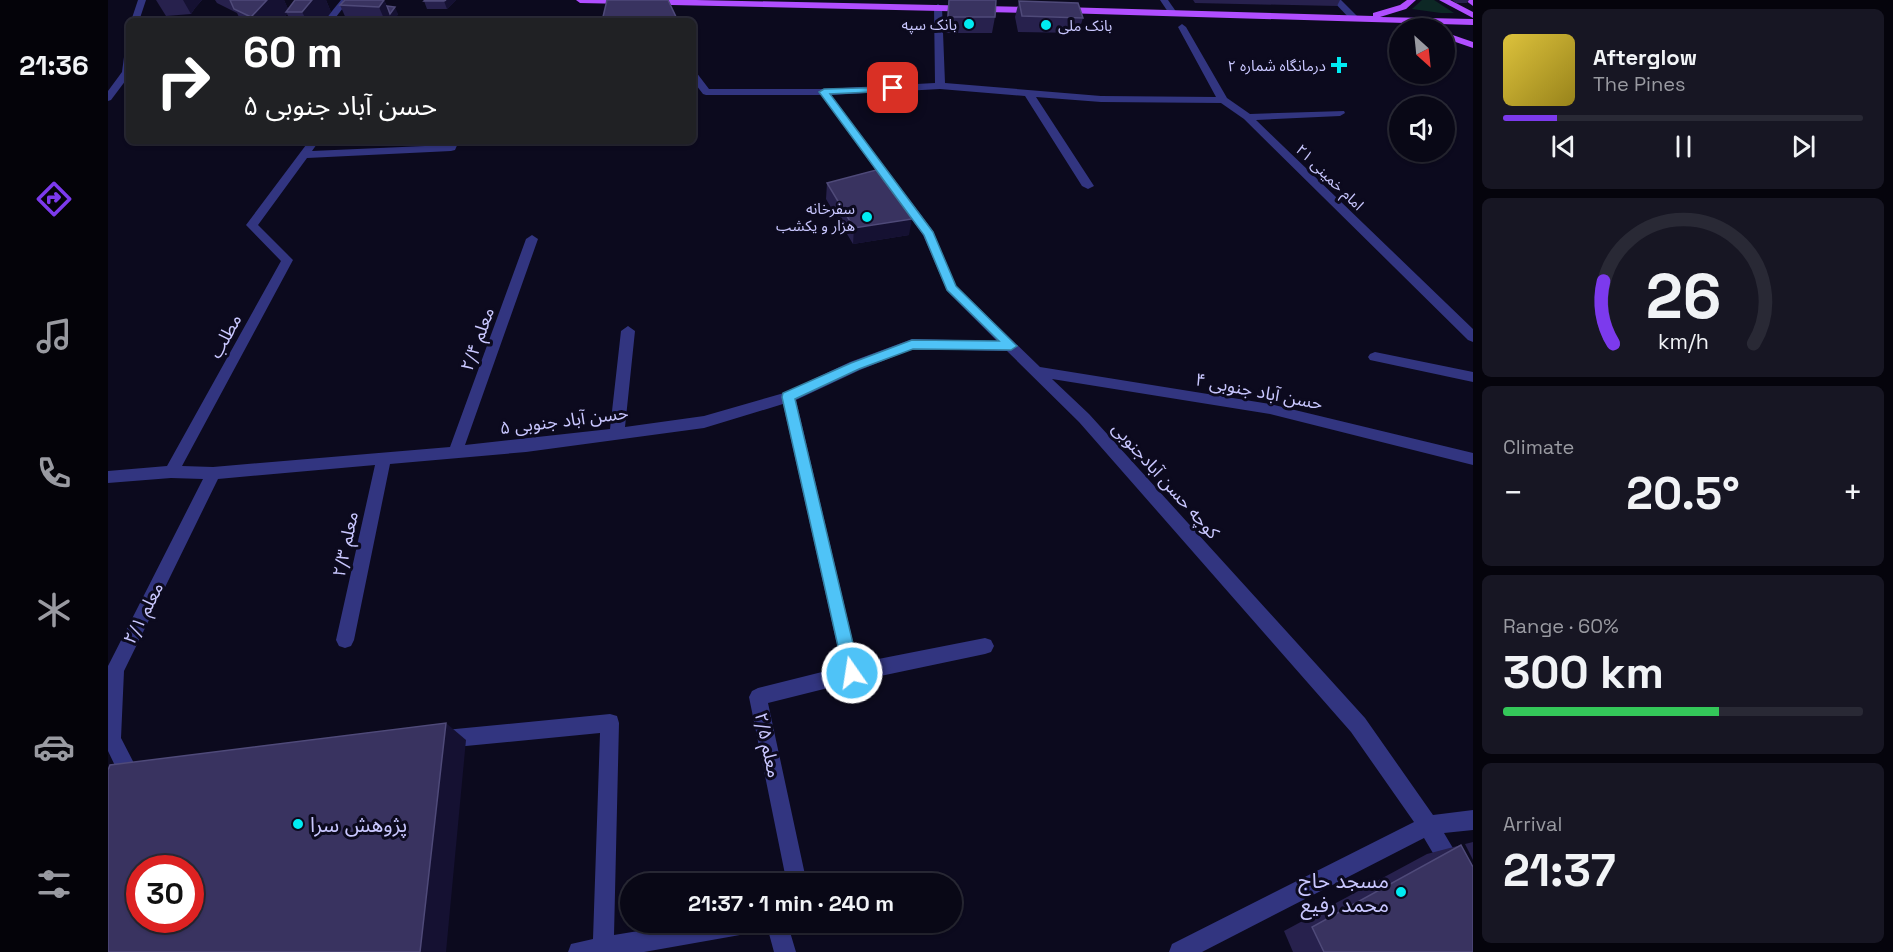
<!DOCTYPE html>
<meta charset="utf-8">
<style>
:root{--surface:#090816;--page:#171623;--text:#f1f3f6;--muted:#999aa1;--line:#292935;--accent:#7c3aed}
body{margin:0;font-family:"Space Grotesk","Noto Sans Arabic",sans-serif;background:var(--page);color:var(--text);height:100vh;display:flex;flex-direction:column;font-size:22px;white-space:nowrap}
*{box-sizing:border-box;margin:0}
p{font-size:20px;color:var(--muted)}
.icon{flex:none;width:33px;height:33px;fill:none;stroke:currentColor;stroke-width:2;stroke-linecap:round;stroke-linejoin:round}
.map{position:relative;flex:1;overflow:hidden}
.panel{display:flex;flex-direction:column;gap:9px;padding:9px;background:#05040c;width:420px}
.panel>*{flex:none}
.banner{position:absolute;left:18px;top:18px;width:570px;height:126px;border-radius:9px;box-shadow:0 2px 4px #0004,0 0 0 2px var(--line);background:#202124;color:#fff;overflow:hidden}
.needle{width:39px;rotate:153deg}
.buttons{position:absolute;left:1281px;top:18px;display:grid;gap:12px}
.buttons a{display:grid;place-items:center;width:66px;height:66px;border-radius:50%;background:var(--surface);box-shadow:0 2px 4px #0004,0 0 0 2px var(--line);font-size:30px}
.speed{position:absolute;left:18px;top:855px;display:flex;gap:12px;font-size:30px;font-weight:700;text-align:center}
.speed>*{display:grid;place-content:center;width:78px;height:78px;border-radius:50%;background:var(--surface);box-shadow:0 2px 4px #0004,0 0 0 2px var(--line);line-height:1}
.speed .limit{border:9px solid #d22;background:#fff;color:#111}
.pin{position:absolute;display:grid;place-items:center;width:51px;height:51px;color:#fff;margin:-26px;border-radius:12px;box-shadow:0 3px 9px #0006}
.me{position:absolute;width:66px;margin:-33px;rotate:347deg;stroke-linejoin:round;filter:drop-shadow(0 0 4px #0008)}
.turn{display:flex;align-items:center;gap:21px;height:126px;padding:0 18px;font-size:27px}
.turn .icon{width:78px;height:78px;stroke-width:2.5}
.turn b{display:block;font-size:42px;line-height:51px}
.big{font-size:45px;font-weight:700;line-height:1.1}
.panel .widget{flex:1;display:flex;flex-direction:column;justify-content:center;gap:9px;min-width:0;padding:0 21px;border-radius:9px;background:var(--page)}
.panel .dial{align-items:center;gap:0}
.dial svg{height:156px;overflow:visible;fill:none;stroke:var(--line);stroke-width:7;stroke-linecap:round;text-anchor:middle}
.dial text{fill:var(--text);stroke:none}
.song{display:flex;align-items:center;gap:18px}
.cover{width:72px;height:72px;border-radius:9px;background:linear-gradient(135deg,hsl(50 70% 55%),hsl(50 70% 35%))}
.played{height:6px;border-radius:3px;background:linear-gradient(90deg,var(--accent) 15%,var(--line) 15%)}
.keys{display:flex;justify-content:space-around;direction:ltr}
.heat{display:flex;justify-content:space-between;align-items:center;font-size:33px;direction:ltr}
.charge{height:9px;border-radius:4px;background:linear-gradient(90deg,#34c759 60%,var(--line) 0)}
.trip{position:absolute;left:512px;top:873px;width:342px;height:60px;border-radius:30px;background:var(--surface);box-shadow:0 2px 4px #0004,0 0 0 2px var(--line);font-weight:700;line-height:60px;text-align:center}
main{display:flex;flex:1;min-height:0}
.tabs{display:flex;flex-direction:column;width:108px;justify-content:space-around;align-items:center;background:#040309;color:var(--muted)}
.tabs .icon{width:42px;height:42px}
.tabs .selected{color:var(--accent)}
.tabs b{font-size:27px;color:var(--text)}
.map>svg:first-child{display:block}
.green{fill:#0d2825}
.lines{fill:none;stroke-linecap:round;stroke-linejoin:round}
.minor{fill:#323580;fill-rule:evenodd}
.major{fill:#b04eff;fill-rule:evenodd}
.wall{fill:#27214d}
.shaded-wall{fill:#151132}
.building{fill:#393360;stroke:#4f4a79;stroke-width:1.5;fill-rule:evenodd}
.route{fill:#4fc3f7;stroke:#337fa1;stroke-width:1.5}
.poi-dot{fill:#00ebf2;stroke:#0c0a1e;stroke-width:2}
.labels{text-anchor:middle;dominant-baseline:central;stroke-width:6;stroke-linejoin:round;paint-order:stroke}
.far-poi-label{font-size:15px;fill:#c9c7ff;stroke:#0c0a1e;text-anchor:end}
.far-street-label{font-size:15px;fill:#c9c7ff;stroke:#0c0a1e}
.street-label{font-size:18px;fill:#c9c7ff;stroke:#0c0a1e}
.near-poi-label{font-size:21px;fill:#c9c7ff;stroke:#0c0a1e;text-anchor:start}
</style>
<main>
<nav class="tabs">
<b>21:36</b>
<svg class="icon selected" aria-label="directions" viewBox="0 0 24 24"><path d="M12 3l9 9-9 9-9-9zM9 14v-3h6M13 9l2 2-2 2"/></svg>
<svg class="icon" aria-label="music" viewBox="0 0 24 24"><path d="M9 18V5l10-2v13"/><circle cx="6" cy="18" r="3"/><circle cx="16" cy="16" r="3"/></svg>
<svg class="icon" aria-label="phone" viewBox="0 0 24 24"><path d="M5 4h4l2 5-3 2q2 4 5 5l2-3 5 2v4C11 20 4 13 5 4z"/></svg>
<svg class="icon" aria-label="climate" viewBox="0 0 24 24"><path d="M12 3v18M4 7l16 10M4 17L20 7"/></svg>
<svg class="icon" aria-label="car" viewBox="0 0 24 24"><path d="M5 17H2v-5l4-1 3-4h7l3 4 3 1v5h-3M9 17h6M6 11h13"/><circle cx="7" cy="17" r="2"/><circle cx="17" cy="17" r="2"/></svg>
<svg class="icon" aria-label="filters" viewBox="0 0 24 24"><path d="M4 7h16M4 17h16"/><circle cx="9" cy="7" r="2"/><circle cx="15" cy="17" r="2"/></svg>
</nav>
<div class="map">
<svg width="1365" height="952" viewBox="0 0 1365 952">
<rect width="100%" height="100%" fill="#0c0a1e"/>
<!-- green -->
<polygon class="green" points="1314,0 1326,0 1346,13 1333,13 1304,9"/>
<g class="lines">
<!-- minor -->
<g class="minor">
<polygon points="30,0 38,0 31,21 23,21"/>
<polygon points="233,0 241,0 225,21 216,21"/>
<polygon points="1052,0 1060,0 1069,13 1068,15 1062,15"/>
<polygon points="1224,0 1233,0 1250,17 1250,21 1244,21"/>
<polygon points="830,4 834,7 837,83 993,96 1108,97 1070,27 1074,24 1078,27 1119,98 1142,114 1236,111 1237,113 1232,116 1148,120 1365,329 1365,342 1360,340 1136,119 1113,103 993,102 928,97 986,186 980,189 974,186 917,96 832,89 723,95 825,231 848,286 932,367 1162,404 1365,453 1365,465 1162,414 944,379 981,414 1257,718 1325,815 1365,810 1365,830 1336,833 1365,882 1365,912 1358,909 1316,838 1094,952 1061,952 1064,944 1306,822 1243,732 971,422 899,351 805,349 752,370 688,400 750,663 877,638 883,640 886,646 883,652 877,654 744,682 660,703 699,884 679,884 641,697 644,691 650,688 734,667 675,404 596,428 418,452 282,464 246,640 243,646 237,648 231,646 228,640 267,465 110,479 16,671 13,738 30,771 26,789 19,792 12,789 9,782 10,772 0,751 0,666 95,479 63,478 0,483 0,471 59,466 173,261 138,225 201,141 211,141 204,151 339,145 341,141 351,141 347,150 343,151 199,158 150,225 185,260 74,466 105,467 342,447 418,239 424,235 430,239 357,445 502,429 513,331 520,326 527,331 517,427 596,416 676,393 742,362 804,339 889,341 839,291 815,235 713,95 598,95 595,94 585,81 585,71 588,72 601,89 716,89 827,83 826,7"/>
<polygon points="21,54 21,76 3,100 0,101 0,91 14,72 16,57"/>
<polygon points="1267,352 1365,372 1365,382 1262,360 1260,357 1262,354"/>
<polygon points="502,714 509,716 511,723 506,935 585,922 679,922 688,952 666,952 660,930 536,952 460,952 463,944 485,939 492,733 337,748 330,746 328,739 330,732 337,730"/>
</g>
<!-- major -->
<g class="major">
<polygon points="468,0 588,0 927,7 931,10 927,13 472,3"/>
<polygon points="1299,0 1308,0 1298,9 1272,17 1365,19 1365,25 954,13 950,10 954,7 1265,16 1265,13 1292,5"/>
<polygon points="1331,0 1342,0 1365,12 1365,18"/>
<polygon points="1357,0 1365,0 1365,6"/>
<polygon points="1336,32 1365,42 1365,48 1336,38"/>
</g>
</g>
<!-- wall -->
<g class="wall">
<polygon points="48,0 94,0 87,8 83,14 58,16"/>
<polygon points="107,0 176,0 180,9 187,0 218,0 223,12 216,21 183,21 179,14 172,21 133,21 129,13 109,3"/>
<polygon points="235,0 276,0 279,6 290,14 286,21 239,21 232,5 236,1"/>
<polygon points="317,0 348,0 339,9 319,9 316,1"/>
<polygon points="841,0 887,17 884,33 837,33"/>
<polygon points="1085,0 1232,0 1229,6 1087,3"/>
<polygon points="1344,0 1361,0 1359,3 1348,3"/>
<polygon points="911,1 975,18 970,33 910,32 907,17"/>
<polygon points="719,183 801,235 745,244 718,199"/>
<polygon points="1365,842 1365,860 1357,844"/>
<polygon points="1353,845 1365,952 1185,952 1176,931 1319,854"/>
</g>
<!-- shaded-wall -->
<g class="shaded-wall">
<polygon points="75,0 94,0 87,8 83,14"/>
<polygon points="159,0 176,0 181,11 178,12 179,14 172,21 145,21 143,17"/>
<polygon points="204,0 218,0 223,12 216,21 199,21 194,12"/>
<polygon points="276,0 282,14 287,7 290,14 286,21 277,21 271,7"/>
<polygon points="338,0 348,0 339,9 336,1"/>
<polygon points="804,219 801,235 745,244 746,228"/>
<polygon points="338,723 358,740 338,952 312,952"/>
</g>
<!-- building -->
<g class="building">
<polygon points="122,0 159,0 143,17 126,9"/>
<polygon points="187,0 204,0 194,12 178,12"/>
<polygon points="237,0 276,0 271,7 232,5"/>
<polygon points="317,0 338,0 336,1 316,1"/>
<polygon points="499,0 560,0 570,21 494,21"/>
<polygon points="841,0 888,0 887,17 840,17"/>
<polygon points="911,1 970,3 975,18 914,16"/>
<polygon points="279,6 287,7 282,14"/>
<polygon points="768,170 804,219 746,228 719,183"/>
<path d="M338,723l-26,229h-312v-182l2,-5zM32,868h50v52h-50z"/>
<polygon points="1353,845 1365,867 1365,952 1216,952 1204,927"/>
</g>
<!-- route -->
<polygon class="route" points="789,87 789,90 785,91 722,94 825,232 848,286 909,346 903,350 805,349 751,369 687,399 752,673 750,679 744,681 738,679 736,673 674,397 675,393 743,363 804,340 891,341 839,290 816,235 711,92 716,89"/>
<!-- markers -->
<g class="poi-dot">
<circle cx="861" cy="24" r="6"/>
<circle cx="938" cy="25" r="6"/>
<path d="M1228 56h6v6h6v6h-6v6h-6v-6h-6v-6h6z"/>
<circle cx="759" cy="217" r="6"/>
<circle cx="190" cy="824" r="6"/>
<circle cx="1293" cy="892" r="6"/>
</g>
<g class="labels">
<!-- far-poi labels -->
<g class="far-poi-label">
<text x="849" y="24">بانک سپه</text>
<text x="950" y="25" text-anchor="start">بانک ملی</text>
<text x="1218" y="65">درمانگاه شماره ۲</text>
<text x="747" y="208">سفرخانه<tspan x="747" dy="17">هزار و یکشب</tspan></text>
</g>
<!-- far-street labels -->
<g class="far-street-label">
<text transform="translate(1222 177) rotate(44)">امام خمینی ۲۱</text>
</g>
<!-- street labels -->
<g class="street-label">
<text transform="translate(117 336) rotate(-61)">مطلب</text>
<text transform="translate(369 339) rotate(-70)">معلم ۲/۴</text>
<text transform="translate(1151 391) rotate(11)">حسن آباد جنوبی ۴</text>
<text transform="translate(456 420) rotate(-7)">حسن آباد جنوبی ۵</text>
<text transform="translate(1058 480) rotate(48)">کوچه حسن آبادجنوبی</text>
<text transform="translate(237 544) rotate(-78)">معلم ۲/۳</text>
<text transform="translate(35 613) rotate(-63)">معلم ۲/۱</text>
<text transform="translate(660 745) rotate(78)">معلم ۲/۵</text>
</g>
<!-- near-poi labels -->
<g class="near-poi-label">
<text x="202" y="824">پژوهش سرا</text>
<text x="1281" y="880" text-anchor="end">مسجد حاج<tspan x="1281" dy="24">محمد رفیع</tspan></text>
</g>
</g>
</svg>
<div class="buttons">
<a><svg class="needle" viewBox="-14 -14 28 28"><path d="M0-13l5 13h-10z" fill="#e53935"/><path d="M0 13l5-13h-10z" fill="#999aa1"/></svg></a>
<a><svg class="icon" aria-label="sound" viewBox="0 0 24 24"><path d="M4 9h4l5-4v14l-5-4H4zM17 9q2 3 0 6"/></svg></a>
</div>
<div class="speed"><div class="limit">30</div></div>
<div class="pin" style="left:785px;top:88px;background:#d93025"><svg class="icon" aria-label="arrive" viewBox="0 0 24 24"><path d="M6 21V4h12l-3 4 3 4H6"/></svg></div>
<svg class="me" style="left:744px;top:673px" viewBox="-20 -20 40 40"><circle r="17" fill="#4fc3f7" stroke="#fff" stroke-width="3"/><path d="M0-11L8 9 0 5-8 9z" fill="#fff"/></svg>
<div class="trip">21:37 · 1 min · 240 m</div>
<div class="banner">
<div class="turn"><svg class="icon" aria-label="right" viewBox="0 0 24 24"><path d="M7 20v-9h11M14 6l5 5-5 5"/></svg><div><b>60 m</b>حسن آباد جنوبی ۵</div></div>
</div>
</div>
<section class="panel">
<div class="widget">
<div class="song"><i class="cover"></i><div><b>Afterglow</b><p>The Pines</p></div></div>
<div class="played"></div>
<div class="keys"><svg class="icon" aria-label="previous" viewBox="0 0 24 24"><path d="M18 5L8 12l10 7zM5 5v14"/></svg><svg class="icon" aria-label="pause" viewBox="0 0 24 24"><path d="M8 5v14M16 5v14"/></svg><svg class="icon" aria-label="next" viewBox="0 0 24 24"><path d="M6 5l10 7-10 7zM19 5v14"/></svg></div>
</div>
<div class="widget dial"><svg viewBox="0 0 100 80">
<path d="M14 69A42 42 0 1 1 86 69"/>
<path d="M14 69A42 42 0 0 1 9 37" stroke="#7c3aed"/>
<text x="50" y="56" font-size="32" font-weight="700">26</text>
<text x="50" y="72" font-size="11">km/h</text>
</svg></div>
<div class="widget"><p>Climate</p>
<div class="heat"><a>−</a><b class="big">20.5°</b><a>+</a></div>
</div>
<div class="widget"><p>Range · 60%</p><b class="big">300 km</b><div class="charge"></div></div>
<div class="widget"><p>Arrival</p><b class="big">21:37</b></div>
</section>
</main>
